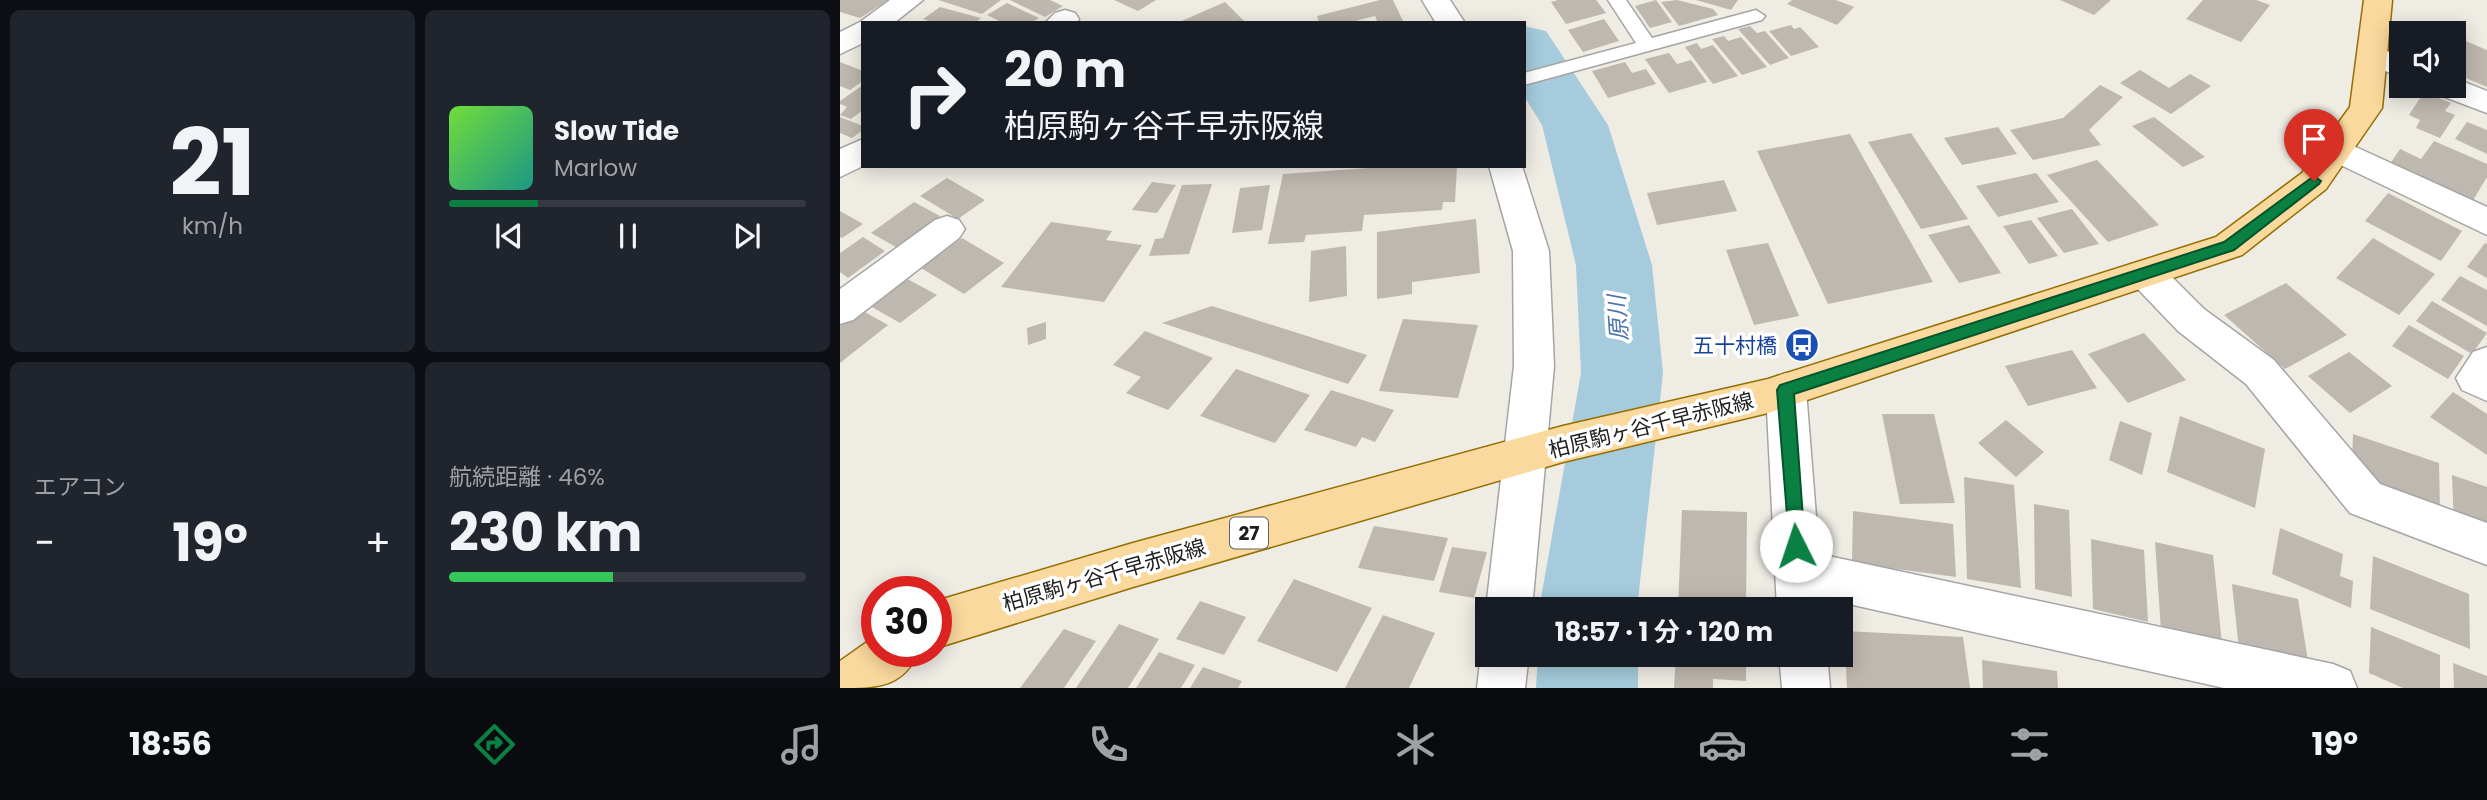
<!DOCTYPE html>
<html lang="ja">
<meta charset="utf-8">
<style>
:root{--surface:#171b24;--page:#20242c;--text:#f1f3f6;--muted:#9ea1a6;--line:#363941;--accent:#0b8043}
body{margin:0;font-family:Poppins,"Noto Sans JP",sans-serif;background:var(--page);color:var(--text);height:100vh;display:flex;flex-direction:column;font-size:26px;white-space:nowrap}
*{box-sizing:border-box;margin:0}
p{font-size:23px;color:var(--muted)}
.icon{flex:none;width:38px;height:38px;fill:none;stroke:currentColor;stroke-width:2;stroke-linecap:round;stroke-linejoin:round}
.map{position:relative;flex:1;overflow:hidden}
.side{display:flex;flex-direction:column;gap:10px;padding:10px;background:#0d0f14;width:840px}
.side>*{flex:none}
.banner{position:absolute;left:21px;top:21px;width:665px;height:147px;border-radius:0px;box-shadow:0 4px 18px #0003;background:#171b24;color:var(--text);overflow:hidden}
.controls{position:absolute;left:1549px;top:21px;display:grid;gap:14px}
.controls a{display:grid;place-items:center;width:77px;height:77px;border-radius:0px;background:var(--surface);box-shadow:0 4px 18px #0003;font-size:35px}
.speed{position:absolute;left:21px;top:576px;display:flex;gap:14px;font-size:35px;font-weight:700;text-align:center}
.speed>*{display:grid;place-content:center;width:91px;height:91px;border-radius:50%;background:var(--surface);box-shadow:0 4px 18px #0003;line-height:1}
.speed .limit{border:10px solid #d22;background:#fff;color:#111}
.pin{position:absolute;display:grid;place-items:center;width:60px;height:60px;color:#fff;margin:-72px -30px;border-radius:50% 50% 50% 0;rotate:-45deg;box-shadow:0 0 7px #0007}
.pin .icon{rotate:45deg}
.me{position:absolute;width:77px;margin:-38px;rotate:356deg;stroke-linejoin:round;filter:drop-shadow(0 0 5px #0008)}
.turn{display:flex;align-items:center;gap:24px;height:147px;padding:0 28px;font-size:32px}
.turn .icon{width:91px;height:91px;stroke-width:2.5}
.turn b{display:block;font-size:49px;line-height:60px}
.big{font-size:52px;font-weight:700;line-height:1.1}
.side .widget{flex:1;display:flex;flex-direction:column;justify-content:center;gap:10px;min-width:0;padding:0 24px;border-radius:10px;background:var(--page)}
.side .dial{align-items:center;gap:0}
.dial b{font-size:91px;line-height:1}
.song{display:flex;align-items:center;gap:21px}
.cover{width:84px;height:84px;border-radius:10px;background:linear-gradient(135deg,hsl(100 70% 55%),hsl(170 70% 35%))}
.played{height:7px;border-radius:4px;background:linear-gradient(90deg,var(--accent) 25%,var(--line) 25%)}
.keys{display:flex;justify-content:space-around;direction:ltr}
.heat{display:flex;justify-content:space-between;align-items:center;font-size:38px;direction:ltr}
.charge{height:10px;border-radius:5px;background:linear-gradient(90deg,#34c759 46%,var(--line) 0)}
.side .tiles{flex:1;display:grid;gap:10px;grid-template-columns:repeat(2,1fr)}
.trip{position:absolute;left:635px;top:597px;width:378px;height:70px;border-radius:0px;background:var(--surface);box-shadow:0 4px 18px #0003;font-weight:700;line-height:70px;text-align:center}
.tab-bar{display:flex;height:112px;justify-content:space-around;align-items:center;background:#090b0e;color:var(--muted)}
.tab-bar .icon{width:49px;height:49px}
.tab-bar .on{color:var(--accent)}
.tab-bar b{font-size:32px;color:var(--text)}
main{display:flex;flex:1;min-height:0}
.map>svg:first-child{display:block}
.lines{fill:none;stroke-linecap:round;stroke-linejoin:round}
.river{fill:#a5cbdc;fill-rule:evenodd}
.building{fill:#bfb8b0}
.service-casing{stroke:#a5a5a5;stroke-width:3}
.minor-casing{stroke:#a5a5a5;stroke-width:3}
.primary-casing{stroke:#946f03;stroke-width:3}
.service{fill:#fff;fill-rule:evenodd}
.minor{fill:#fff;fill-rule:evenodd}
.primary{fill:#fad99e;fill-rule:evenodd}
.route{fill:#0b8043;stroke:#07532c;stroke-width:2}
.labels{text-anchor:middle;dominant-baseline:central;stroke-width:7;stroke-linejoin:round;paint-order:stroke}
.shield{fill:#fff;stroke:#626262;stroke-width:2}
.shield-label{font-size:19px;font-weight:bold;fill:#1e1e1e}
.transit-label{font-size:21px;fill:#164399;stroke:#fff;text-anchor:end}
.street-label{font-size:21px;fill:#1e1e1e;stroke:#fff}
.water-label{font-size:23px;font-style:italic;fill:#4c75ab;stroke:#fff}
</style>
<main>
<section class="side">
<div class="tiles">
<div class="widget dial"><b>21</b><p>km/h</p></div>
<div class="widget">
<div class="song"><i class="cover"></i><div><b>Slow Tide</b><p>Marlow</p></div></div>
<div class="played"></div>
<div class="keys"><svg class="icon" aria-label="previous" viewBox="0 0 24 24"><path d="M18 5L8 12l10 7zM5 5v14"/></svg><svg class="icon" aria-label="pause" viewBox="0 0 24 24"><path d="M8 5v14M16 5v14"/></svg><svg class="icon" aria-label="next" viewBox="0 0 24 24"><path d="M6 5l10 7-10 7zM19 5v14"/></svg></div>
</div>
<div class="widget"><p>エアコン</p>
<div class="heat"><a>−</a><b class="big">19°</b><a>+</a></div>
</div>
<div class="widget"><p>航続距離 · 46%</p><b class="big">230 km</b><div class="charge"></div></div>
</div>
</section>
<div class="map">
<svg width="1647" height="688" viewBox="0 0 1647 688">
<rect width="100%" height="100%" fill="#efece4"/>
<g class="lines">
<!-- river -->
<g class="river">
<polygon points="684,26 706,31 768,125 812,265 823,373 797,609 699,609 741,373 736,265 702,125 684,96"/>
<polygon points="698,654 798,654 798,688 696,688"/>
</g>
</g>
<!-- building -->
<g class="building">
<polygon points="0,0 48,0 20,18 0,12"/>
<polygon points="98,0 161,0 142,14"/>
<polygon points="170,0 210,0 223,6 205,17"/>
<polygon points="274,0 316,0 298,11"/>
<polygon points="540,0 553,0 564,23 538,23 535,16 507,23 479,23 477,16"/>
<polygon points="718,0 756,0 766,13 726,24 711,2"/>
<polygon points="816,0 832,22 810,28 795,6"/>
<polygon points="837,0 873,9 878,15 839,26 821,2"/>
<polygon points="856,0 898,0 891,10"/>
<polygon points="952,0 996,0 1014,7 997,25 947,4"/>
<polygon points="1220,0 1271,0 1254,15"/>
<polygon points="1363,0 1416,0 1430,5 1401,42 1346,19"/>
<polygon points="385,2 406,23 337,23"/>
<polygon points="167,3 199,18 191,23 163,23 147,15"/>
<polygon points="100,7 141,18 135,23 95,23 83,19"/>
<polygon points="764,19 779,41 743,52 728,30"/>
<polygon points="951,25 954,29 960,27 979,47 951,56 929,31"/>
<polygon points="910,26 917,33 925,31 949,58 930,65 898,29"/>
<polygon points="884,36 888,41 901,37 927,67 902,75 872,39"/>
<polygon points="1614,36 1647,50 1647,87 1614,73"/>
<polygon points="857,43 861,49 873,45 898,76 873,84 845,47"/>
<polygon points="829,53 837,64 851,60 867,82 829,93 805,59"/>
<polygon points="0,62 23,71 23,81 10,90 0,86"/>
<polygon points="785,62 792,73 806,69 816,84 768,98 752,71"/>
<polygon points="1300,70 1329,88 1350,74 1371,86 1331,114 1280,83"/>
<polygon points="23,85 23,110 11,119 0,115 7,107 0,104 0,101"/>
<polygon points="1260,85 1283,97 1249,130 1261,145 1193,160 1170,130 1223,118"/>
<polygon points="1584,92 1611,103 1605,111 1615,115 1600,138 1576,128 1580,120 1569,115"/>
<polygon points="0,117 23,126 23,130 12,138 0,133"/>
<polygon points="1314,117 1365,157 1343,167 1292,126"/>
<polygon points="1627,122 1647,130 1647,154 1615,139"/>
<polygon points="1158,127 1177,154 1122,165 1104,138"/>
<polygon points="1071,133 1128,219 1081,229 1028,142"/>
<polygon points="1010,134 1093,282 988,304 917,151"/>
<polygon points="1594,141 1647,164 1647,177 1632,202 1550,164 1560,149 1581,159"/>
<polygon points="1257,160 1319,225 1268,242 1207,175"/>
<polygon points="558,166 617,166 615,202 603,202 602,210 524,215 522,231 466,235 464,242 428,244 443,174"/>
<polygon points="1196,173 1219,202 1158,217 1136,186"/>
<polygon points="107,178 145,200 118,219 80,196"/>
<polygon points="884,180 897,211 817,225 807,193"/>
<polygon points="312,182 336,185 317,213 292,210"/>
<polygon points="372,184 349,254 309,256 315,239 323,238 342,185"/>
<polygon points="430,185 422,230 392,233 400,188"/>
<polygon points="1548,193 1622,231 1601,261 1525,221"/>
<polygon points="74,202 100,216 56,247 31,233"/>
<polygon points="1232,209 1259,244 1224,253 1197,218"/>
<polygon points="0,211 23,224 2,238 0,237"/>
<polygon points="636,219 640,273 572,282 572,294 537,299 537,232"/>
<polygon points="1191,220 1218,256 1189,264 1163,226"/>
<polygon points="211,222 272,231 266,240 302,245 264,302 161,287"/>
<polygon points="1129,225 1161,273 1119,283 1088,235"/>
<polygon points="23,237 45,251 8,278 0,272 0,253"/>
<polygon points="122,238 164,263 124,294 81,268"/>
<polygon points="1533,238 1595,274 1559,315 1496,278"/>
<polygon points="928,243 959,316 914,325 886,250"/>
<polygon points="1645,243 1647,244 1647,278 1627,267"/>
<polygon points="506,246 507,296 469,302 471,251"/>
<polygon points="62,276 97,295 60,323 25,303"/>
<polygon points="1620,276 1647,290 1647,326 1601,300"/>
<polygon points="1446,283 1507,335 1445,369 1384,315"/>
<polygon points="1592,301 1647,333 1632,354 1576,321"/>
<polygon points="372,306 527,355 508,384 322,323"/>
<polygon points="21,310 48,325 0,363 0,326"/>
<polygon points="563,319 638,325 618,398 539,391"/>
<polygon points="206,322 206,339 188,345 187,328"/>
<polygon points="1569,325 1624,356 1608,379 1552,346"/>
<polygon points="305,331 373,358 328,410 286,393 301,377 273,365"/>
<polygon points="1304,333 1346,380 1288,403 1248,354"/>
<polygon points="1232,350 1257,388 1188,406 1165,366"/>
<polygon points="1509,352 1552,386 1510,413 1468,376"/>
<polygon points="396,369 470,395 435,443 360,416"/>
<polygon points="491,390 554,410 535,442 522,437 516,447 464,430"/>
<polygon points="1613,392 1647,414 1647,455 1590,417"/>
<polygon points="1042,414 1094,414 1115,503 1060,504"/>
<polygon points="1340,416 1425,449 1415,508 1327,472"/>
<polygon points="1166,420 1204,452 1176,477 1138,443"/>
<polygon points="1280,421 1312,433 1302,475 1269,460"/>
<polygon points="1513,434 1599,463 1600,511 1535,488 1512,463"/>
<polygon points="1612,475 1647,487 1647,536 1614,524"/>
<polygon points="1124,477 1174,485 1181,588 1127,579"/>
<polygon points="1194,504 1229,510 1232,597 1195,589"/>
<polygon points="842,510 907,512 906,609 838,609"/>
<polygon points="1013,511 1113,524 1116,577 1012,563"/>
<polygon points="534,526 608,538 594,581 518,568"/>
<polygon points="1440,528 1503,554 1500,576 1513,581 1511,608 1432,574"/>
<polygon points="1251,539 1304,550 1308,622 1253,609"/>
<polygon points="1315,542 1373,555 1382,644 1321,630"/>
<polygon points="612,547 647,552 634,598 599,592"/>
<polygon points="1533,556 1629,594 1630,649 1530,609"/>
<polygon points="454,579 532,608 497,672 417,641"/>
<polygon points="1392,584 1458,599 1469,667 1399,650"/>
<polygon points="360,601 406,617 384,655 336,639"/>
<polygon points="543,615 595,633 569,688 505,688"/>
<polygon points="279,624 319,639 288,688 236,688"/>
<polygon points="1531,627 1600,655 1600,688 1563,688 1529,673"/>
<polygon points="224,629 256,641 224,688 180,688"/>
<polygon points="1004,631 1123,637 1130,688 1007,688"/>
<polygon points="319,652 355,665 341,688 296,688"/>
<polygon points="836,654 906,654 906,681 873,679 873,688 834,688"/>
<polygon points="1142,660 1217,671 1218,688 1143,688"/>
<polygon points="1613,663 1647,676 1647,688 1614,688"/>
<polygon points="363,667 402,681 398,688 350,688"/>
</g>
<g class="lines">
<!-- service casing -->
<g class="service-casing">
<polygon id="service" points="768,0 786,0 812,38 916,10 925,16 922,20 684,85 684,73 796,43"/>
</g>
<!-- minor casing -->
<g class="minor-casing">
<g id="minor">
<polygon points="50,0 83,0 54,23 23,23 23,43 0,54 0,32 20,22"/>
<polygon points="582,0 610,0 625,23 596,23"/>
<polygon points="225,10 235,13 239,19 237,23 205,23 215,13"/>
<polygon points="1532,46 1561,56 1561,77 1521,62 1517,55 1521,48"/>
<polygon points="1614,78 1647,91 1647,113 1594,93 1590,86 1614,86"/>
<polygon points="1496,138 1647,207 1647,235 1484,157 1480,149 1484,141"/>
<polygon points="23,139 23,166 0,177 0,149"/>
<polygon points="649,166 682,166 709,251 714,366 692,609 648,609 648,613 646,609 674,366 673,251"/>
<polygon points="107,216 119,220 125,229 119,238 13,320 0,324 0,289 95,220"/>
<polygon points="1306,260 1319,264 1364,309 1434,360 1540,484 1647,523 1647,565 1510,513 1406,384 1338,331 1293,284 1288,274 1293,264"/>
<polygon points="1647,347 1647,401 1622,390 1616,378 1633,352"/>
<polygon points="946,373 960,378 966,390 979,554 1493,664 1510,671 1517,688 1384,688 982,598 983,609 937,609 926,390 932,378"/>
<polygon points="648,638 648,654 689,654 685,688 637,688 641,654"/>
<polygon points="939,654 987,654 990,688 942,688"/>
</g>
</g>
<!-- primary casing -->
<g class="primary-casing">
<g id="primary">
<polygon points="1524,0 1552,0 1542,108 1486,189 1402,255 928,413 723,462 293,587 96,648 96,601 293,543 723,426 928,379 1376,237 1462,173 1510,107"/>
<path d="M37,635v16h42c-16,37 -42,37 -79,37v-27z"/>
</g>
</g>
<!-- service -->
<use href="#service" class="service"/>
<!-- minor -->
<use href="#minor" class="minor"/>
<!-- primary -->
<use href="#primary" class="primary"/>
</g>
<!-- route -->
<polygon class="route" points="1474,176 1481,181 1479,184 1394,250 954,394 965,546 963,552 956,554 950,552 937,390 940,385 1384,242"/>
<!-- icons -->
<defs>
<g id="bus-disc" transform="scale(1.75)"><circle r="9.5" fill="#1a4fb4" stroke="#fff"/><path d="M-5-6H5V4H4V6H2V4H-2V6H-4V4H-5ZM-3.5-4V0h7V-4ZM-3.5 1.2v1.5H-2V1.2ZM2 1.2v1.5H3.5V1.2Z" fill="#fff"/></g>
</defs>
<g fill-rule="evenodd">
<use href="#bus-disc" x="962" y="345"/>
</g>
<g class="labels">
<!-- shield labels -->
<rect class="shield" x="390" y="517.5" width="38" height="31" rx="5"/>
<g class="shield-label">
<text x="409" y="533">27</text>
</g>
<!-- transit labels -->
<g class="transit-label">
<text x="937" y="345">五十村橋</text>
</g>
<!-- street labels -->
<g class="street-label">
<text transform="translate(811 425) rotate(-14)">柏原駒ヶ谷千早赤阪線</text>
<text transform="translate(264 575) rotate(-16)">柏原駒ヶ谷千早赤阪線</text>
</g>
<!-- water labels -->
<g class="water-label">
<text transform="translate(778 318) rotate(-94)">原川</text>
</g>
</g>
</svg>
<div class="controls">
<a><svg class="icon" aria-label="sound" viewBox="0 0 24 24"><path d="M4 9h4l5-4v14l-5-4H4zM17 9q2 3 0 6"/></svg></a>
</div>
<div class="speed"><div class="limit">30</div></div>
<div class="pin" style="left:1474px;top:181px;background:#d93025"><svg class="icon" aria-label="arrive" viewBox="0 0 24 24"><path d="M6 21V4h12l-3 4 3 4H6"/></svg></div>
<svg class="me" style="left:956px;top:546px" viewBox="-20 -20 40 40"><circle r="19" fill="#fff"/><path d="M0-13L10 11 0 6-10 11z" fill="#0b8043"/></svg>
<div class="trip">18:57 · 1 分 · 120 m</div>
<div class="banner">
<div class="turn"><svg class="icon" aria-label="right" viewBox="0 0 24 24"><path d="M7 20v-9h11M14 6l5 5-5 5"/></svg><div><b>20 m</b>柏原駒ヶ谷千早赤阪線</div></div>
</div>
</div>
</main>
<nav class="tab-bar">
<b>18:56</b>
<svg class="icon on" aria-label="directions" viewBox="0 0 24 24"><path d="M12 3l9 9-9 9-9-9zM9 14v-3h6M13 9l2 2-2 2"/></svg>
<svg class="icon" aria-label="music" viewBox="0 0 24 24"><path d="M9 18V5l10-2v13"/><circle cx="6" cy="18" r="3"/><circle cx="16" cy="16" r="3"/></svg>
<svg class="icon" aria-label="phone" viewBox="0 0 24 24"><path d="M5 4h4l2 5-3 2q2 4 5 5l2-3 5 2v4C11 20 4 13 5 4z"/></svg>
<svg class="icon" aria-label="climate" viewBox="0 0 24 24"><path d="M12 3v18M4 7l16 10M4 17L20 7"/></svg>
<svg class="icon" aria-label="car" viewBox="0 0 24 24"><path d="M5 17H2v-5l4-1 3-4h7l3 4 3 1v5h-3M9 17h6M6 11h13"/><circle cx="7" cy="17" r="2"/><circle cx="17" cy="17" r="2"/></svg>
<svg class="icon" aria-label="filters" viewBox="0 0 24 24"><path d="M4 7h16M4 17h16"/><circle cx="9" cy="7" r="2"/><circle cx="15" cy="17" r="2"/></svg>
<b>19°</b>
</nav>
